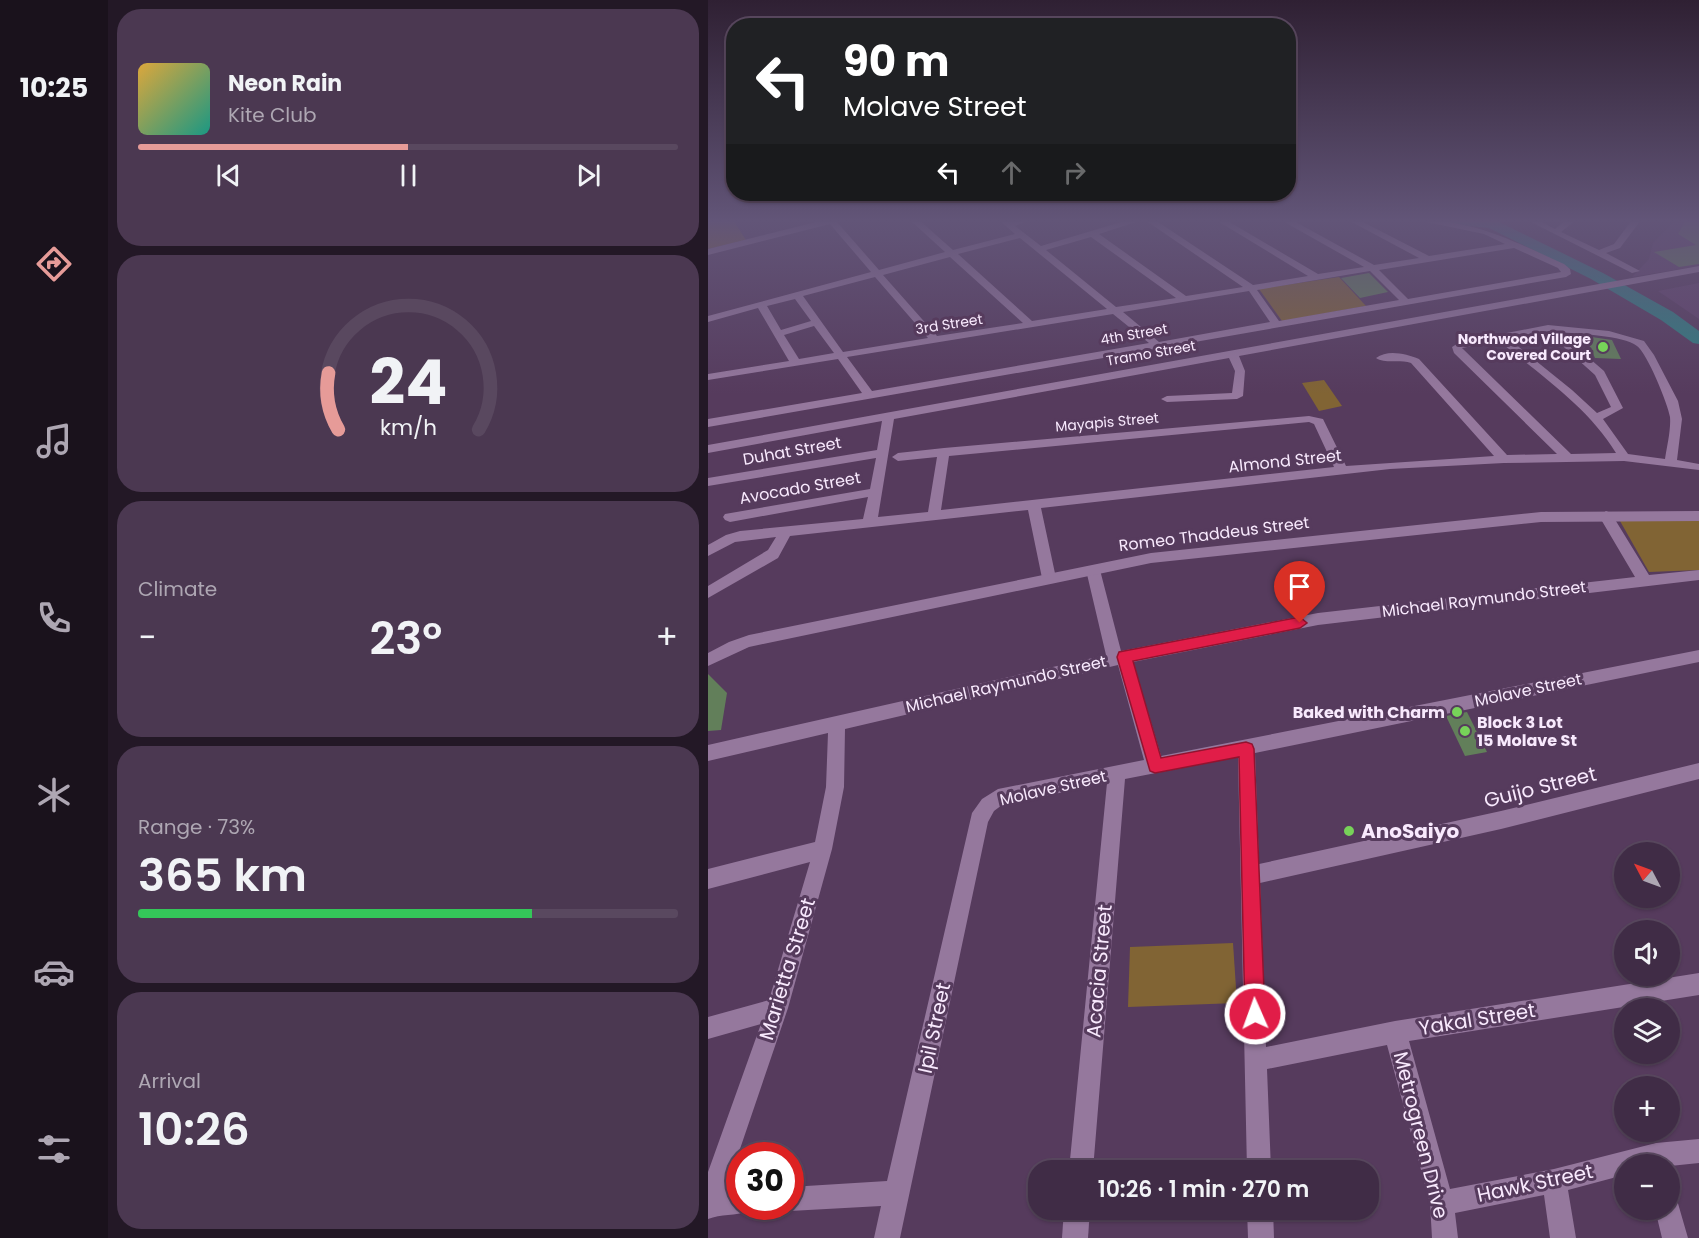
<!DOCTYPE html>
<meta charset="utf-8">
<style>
:root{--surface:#402c46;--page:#4b3851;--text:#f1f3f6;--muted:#aea7b3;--line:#59485f;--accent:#e69b98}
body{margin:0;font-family:Poppins,sans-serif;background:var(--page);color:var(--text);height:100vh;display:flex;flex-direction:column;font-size:22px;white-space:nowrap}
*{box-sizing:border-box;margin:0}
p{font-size:20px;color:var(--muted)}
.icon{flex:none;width:33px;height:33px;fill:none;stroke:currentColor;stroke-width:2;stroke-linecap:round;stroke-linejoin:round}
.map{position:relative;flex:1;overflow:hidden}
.details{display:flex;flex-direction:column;gap:9px;padding:9px;background:#231826;width:600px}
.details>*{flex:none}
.banner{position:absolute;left:18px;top:18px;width:570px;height:183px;border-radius:24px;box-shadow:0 2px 4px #0004,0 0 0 2px var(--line);background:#202124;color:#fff;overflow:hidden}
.needle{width:39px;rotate:311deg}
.controls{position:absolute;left:906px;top:842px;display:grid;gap:12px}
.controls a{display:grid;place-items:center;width:66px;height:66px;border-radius:50%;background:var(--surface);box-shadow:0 2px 4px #0004,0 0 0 2px var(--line);font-size:30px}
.speed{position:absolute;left:18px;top:1142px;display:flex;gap:12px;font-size:30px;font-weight:700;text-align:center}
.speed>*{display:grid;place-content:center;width:78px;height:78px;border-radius:50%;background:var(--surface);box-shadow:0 2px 4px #0004,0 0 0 2px var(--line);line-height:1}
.speed .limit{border:9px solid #d22;background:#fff;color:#111}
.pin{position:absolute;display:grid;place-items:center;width:51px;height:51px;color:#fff;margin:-62px -26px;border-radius:50% 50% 50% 0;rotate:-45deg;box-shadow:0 0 6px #0007}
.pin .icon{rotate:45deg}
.me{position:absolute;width:66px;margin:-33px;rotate:358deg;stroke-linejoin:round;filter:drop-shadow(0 0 4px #0008)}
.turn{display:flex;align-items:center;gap:21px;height:126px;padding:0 18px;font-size:27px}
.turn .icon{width:78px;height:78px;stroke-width:2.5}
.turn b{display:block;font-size:42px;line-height:51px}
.lanes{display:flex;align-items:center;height:57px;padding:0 18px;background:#0003;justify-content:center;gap:30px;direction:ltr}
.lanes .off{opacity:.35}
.big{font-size:45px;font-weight:600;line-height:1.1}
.details .widget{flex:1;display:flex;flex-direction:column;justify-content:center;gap:9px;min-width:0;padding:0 21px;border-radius:24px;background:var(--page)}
.details .dial{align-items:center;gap:0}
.dial svg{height:156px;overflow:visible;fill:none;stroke:var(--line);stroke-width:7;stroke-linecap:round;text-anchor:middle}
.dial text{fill:var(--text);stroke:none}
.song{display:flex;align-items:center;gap:18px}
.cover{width:72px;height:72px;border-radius:9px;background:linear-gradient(135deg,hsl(40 70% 55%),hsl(170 70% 35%))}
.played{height:6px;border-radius:3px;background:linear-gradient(90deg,var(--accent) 50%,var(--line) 50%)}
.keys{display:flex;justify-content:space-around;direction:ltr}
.heat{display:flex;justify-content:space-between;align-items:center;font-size:33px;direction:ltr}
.charge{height:9px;border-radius:4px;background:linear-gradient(90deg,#34c759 73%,var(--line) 0)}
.trip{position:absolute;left:320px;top:1160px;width:351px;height:60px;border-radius:24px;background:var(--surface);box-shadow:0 2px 4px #0004,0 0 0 2px var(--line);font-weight:600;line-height:60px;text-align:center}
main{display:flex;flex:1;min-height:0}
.tab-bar{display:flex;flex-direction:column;width:108px;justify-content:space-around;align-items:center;background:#1a121c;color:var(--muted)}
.tab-bar .icon{width:42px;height:42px}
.tab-bar .active{color:var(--accent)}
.tab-bar b{font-size:27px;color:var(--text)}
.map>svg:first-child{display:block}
.built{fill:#61426a}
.green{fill:#816434}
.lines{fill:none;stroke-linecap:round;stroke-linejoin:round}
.river{fill:#307d80;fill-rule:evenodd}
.building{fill:#627f5a}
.minor{fill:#95789d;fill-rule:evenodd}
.tertiary{fill:#95789d;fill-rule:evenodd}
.route{fill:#e11d48;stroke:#92132f;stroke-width:1.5}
.poi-dot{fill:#77d259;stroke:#563b5d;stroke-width:2}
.labels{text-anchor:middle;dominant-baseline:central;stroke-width:6;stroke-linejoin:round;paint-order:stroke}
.far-street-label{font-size:14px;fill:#f8e9fd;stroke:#563b5d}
.far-poi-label{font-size:14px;font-weight:bold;fill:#f8e9fd;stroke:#563b5d;text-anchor:end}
.street-label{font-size:16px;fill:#f8e9fd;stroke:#563b5d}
.poi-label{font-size:16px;font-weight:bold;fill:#f8e9fd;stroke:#563b5d;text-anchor:end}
.near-street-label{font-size:20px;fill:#f8e9fd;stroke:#563b5d}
.near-poi-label{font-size:20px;font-weight:bold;fill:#f8e9fd;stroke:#563b5d;text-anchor:start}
</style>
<main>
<nav class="tab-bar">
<b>10:25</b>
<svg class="icon active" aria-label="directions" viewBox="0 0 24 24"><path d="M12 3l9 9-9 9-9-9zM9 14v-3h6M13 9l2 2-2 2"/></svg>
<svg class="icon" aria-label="music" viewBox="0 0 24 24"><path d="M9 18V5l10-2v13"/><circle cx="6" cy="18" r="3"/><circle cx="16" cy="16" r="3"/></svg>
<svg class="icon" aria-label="phone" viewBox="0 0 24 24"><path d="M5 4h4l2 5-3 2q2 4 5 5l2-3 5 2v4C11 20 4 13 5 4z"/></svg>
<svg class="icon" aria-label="climate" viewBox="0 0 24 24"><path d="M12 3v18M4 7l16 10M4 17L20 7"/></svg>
<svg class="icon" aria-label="car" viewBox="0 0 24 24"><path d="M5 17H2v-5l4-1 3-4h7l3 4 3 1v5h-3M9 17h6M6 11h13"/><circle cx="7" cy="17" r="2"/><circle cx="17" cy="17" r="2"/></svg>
<svg class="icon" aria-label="filters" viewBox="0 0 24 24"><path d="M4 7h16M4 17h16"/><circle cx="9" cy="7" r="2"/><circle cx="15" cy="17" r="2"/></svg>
</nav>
<section class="details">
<div class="widget">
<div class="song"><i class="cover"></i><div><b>Neon Rain</b><p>Kite Club</p></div></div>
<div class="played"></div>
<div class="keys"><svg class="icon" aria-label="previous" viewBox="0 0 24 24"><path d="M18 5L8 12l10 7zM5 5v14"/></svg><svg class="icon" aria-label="pause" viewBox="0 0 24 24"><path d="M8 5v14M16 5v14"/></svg><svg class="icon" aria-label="next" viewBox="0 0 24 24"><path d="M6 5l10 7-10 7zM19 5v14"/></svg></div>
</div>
<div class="widget dial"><svg viewBox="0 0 100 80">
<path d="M14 69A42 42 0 1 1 86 69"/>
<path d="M14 69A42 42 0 0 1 9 40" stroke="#e69b98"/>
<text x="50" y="56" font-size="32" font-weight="700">24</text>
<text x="50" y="72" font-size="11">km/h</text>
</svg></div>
<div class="widget"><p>Climate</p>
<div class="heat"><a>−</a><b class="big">23°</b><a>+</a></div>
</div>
<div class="widget"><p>Range · 73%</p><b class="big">365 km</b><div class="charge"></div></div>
<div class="widget"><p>Arrival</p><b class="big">10:26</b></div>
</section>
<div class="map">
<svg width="991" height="1238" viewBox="0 0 991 1238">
<rect width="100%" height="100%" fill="#563b5d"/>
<!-- built -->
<g class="built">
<polygon points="968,220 991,220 991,266 924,277 941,259 945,243"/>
<polygon points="991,283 991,319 950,291"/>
</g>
<!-- green -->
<g class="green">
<polygon points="0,220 25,220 38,240 0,249"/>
<polygon points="631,277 658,306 574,321 551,289"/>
<polygon points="616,380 634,406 611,411 594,383"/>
<polygon points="912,521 991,521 991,570 941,572"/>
<polygon points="525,943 529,1003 420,1007 422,947"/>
</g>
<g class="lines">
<!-- river -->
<polygon class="river" points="739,220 789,221 895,273 965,312 991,331 991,344 985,343 953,320 883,279 781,228 746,224"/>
</g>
<!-- building -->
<g class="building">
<polygon points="978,220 991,220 991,264 971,267 946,252 988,245 970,234"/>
<polygon points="661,273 680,292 652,298 633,278"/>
<polygon points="877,336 904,340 913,359 887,358"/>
<polygon points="0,674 19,693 13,730 0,731"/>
<polygon points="759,712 779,752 757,756 738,716"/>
</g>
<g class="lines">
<!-- minor -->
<g class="minor">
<path d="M116,220h15l-2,2 42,48 66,-18 -35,-32h9l34,30 62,-16 -16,-14h31l-15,6 26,20 87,-26h14l-43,14 87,62 57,-9 -98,-67h10l98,65 55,-9 -92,-56h10l92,54 46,-7 -83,-47h11l82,45 45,-7 -71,-38h11l70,36 76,-12 -21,-10 -67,-14c58,0 96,21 147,44l6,5 1,5 -5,3 -858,150v-8l154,-26 -24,-34 -130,21v-6l81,-13 -31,-53 -50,14v-6l163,-44 -41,-48 -122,31v-6zM383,237l85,61 -60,9 -70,-57zM312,238l87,71 -75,12 -74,-67zM806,248l44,20 3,4 -153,27 -29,-29zM242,257l73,66 -86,13 -54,-61zM662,271l29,29 -120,21 -22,-31zM167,277l53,61 -85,14 -40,-56zM541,291l21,31 -111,20 -36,-30zM87,299l16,22 -30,9 -14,-24zM405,314l36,29 -277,48 -25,-34zM106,326l20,27 -35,6 -15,-24z"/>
<polygon points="819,220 830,220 847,229 858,220 868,220 853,232 891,250 906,244 924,220 933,220 912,248 898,253 932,271 924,273"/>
<path d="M991,266v6l-460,84 6,15 -2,25 -6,3 -70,3 -6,-3 6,-3 65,-3 3,-22 -6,-13 -335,61 -16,98 50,-5 9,-55 -39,4 -6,-4 6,-4 46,-5 365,-32 14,3 23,47 148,-10 -83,-93c-11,-4 -27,1 -35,-5 12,-9 30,-4 43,1l88,96 50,-1 -103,-101 -2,-6 8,-5 88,-17 61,6 35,10 10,14 24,46 4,18 -5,41 22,4v6l-75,-9 -120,2 -114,6 -349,39 15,70 -7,5 -7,-5 -14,-68 -238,26 -12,22 -70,40v-12l60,-36 8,-13 -41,5 -27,14v-11l18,-10 14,-4 123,-12 5,-22 -138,25 -5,-2 -2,-3 2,-3 145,-25 6,-31 -168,28v-8l169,-28 5,-29 -174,32v-8zM838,331l49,44 16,32 -14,6 -25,-23 -63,-51zM851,332c18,2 64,3 78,14 10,7 31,58 33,71 1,13 -3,29 -5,42l-37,-5 -25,-35 20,-11 -19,-37zM791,341c41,34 88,65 117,112l-45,1 -109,-106zM601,422l5,2 20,43 -393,43 8,-54z"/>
<path d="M898,511l5,2 38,62 50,-5v10l-381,45 -185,37 28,94 538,-106v12l-444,91 4,111 242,-53 198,-48v16l-198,50 -241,54 6,164 129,-26 304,-48v22l-290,46 41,148 104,-20 102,-26 43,-4v24l-29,3 -46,-2v11l-56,15 8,48h-26l-6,-43 -89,18 3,25h-26l-2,-35 -43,-158 -120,24 4,101h-24l-9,-413 -113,22 -32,391h-24l38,-387 -105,22 -8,6 -6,11 -88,416h-26l7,-32 -91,5 -9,-3 -1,-2h10v-19l97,-6 85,-368 10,-14 16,-10 146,-29 -26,-95 -273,64 -1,58 -12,62 -44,159 -62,182h14v16h11l-2,5c-14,5 -28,3 -41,8v-47l53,-148 -53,15v-22l61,-17 41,-138 -102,27v-20l107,-27 11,-55 2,-54 -120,28v-16l398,-90 -20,-85 7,-5 7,5 21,81 197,-38 317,-36 -36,-61z"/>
<polygon points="962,1197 969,1200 980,1238 954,1238 947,1209 962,1209"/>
<polygon points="356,1209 382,1209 380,1238 354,1238"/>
<polygon points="539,1209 565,1209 566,1238 540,1238"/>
</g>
<!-- tertiary -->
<polygon class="tertiary" points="991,511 991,521 833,522 443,563 41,647 0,666 0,653 21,642 41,635 443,553 833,512"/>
</g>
<!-- sky -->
<linearGradient id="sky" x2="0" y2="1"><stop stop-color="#2f2033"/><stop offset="0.56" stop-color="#625578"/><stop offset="1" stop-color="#625578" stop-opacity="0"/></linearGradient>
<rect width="991" height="394" fill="url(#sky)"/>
<!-- route -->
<polygon class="route" points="592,617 599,623 592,628 425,661 453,758 538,742 544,744 546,749 557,1014 554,1021 547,1024 540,1021 537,1014 531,757 447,773 442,771 409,657 411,652 416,651"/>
<!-- markers -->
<g class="poi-dot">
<circle cx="895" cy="347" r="6"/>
<circle cx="749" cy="712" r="6"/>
<circle cx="757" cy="731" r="6"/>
<circle cx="641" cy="831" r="6"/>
</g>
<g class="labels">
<!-- far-street labels -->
<g class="far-street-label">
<text transform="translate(241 324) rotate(-9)">3rd Street</text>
<text transform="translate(426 334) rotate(-10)">4th Street</text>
<text transform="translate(443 353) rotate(-10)">Tramo Street</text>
<text transform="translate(399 422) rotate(-5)">Mayapis Street</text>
</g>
<!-- far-poi labels -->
<g class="far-poi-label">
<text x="883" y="339">Northwood Village<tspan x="883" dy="16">Covered Court</tspan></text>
</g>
<!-- street labels -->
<g class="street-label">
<text transform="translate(84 451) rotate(-10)">Duhat Street</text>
<text transform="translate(577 461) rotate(-6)">Almond Street</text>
<text transform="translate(92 488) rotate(-10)">Avocado Street</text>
<text transform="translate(506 534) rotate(-7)">Romeo Thaddeus Street</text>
<text transform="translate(776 599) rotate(-7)">Michael Raymundo Street</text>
<text transform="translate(298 684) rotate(-13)">Michael Raymundo Street</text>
<text transform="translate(820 690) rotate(-12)">Molave Street</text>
<text transform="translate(345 788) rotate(-13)">Molave Street</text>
</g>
<!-- poi labels -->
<g class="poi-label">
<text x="737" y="712">Baked with Charm</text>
<text x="769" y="722" text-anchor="start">Block 3 Lot<tspan x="769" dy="18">15 Molave St</tspan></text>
</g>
<!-- near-street labels -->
<g class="near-street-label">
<text transform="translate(832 787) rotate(-14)">Guijo Street</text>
<text transform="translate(79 969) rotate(-73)">Marietta Street</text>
<text transform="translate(391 971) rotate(-85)">Acacia Street</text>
<text transform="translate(769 1019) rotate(-9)">Yakal Street</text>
<text transform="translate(226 1028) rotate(-78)">Ipil Street</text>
<text transform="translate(713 1135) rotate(76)">Metrogreen Drive</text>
<text transform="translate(827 1183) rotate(-12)">Hawk Street</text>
</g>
<!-- near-poi labels -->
<g class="near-poi-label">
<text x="653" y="831">AnoSaiyo</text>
</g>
</g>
</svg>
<div class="controls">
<a><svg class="needle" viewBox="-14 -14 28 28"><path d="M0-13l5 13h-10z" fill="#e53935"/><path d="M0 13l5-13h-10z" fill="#aea7b3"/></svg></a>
<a><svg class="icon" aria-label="sound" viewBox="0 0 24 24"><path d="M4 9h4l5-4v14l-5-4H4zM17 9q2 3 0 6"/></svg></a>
<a><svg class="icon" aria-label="layers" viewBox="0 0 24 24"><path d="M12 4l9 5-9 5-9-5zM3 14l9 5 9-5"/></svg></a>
<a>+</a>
<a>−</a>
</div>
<div class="speed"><div class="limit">30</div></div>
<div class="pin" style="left:592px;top:623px;background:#d93025"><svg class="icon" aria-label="arrive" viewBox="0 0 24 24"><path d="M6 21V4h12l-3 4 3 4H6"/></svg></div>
<svg class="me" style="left:547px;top:1014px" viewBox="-20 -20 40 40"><circle r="17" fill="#e11d48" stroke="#fff" stroke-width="3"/><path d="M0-11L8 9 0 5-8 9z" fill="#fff"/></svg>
<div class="trip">10:26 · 1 min · 270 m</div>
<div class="banner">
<div class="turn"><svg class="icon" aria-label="left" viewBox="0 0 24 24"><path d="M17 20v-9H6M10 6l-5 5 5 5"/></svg><div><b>90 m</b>Molave Street</div></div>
<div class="lanes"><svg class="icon" aria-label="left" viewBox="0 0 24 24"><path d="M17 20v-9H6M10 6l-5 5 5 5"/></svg><svg class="icon off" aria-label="ahead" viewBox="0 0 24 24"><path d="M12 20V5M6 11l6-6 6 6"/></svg><svg class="icon off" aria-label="right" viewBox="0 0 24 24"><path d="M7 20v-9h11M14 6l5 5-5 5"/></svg></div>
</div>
</div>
</main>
